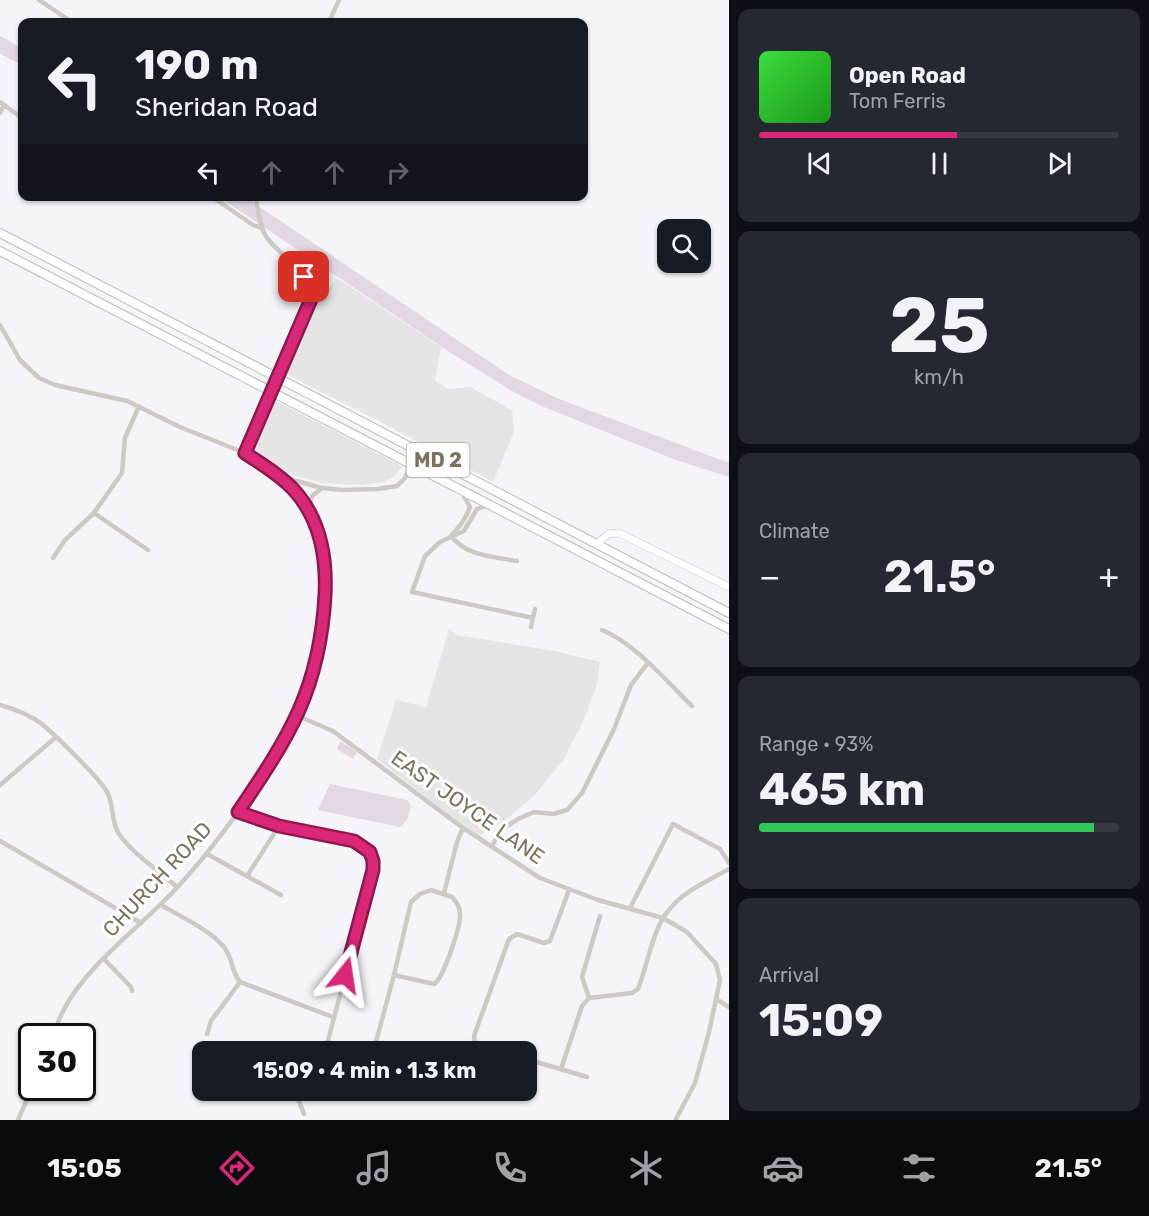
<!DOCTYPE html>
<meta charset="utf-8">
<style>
:root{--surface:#171b24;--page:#242831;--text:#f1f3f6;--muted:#9ea1a6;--line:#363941;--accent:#db2777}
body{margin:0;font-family:Rubik,sans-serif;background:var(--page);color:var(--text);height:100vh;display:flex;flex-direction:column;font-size:22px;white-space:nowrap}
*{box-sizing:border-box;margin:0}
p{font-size:20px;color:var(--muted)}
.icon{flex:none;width:33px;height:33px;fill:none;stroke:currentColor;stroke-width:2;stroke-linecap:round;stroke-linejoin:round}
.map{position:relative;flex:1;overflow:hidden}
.drawer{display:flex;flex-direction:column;gap:9px;padding:9px;background:#0d0f14;width:420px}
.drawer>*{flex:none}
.guide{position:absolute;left:18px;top:18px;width:570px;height:183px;border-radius:12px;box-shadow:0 2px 4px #0004;background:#171b24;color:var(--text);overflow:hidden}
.tools{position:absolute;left:657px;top:219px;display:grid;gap:12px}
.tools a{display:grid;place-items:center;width:54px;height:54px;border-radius:12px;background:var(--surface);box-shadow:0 2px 4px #0004;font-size:30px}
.speed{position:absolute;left:18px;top:1023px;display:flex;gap:12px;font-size:30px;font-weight:700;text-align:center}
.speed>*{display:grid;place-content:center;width:78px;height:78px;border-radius:50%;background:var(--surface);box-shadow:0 2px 4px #0004;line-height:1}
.speed .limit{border:3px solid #111;border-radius:9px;background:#fff;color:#111}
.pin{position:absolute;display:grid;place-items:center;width:51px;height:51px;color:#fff;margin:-26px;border-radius:12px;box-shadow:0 3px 9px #0006}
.me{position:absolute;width:66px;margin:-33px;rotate:15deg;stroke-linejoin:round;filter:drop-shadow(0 0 4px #0008)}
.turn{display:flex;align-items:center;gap:21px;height:126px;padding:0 18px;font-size:27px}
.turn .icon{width:78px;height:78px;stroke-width:2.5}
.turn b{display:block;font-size:42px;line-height:51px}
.lanes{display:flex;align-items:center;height:57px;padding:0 18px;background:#0003;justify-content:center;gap:30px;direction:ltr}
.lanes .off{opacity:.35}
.big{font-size:45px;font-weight:700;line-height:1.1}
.drawer .widget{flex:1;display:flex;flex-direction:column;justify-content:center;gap:9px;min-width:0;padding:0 21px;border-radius:12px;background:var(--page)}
.drawer .dial{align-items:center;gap:0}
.dial b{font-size:78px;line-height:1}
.song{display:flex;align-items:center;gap:18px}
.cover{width:72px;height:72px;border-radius:9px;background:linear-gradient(135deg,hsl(120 70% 55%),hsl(120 70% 35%))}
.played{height:6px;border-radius:3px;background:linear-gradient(90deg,var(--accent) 55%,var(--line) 55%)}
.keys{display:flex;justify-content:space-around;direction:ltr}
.heat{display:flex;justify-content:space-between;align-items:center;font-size:33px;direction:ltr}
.charge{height:9px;border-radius:4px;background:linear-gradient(90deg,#34c759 93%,var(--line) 0)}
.trip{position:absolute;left:192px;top:1041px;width:345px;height:60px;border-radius:12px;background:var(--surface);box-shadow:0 2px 4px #0004;font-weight:700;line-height:60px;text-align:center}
.tab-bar{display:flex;height:96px;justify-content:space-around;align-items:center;background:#090b0e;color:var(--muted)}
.tab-bar .icon{width:42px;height:42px}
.tab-bar .selected{color:var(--accent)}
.tab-bar b{font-size:27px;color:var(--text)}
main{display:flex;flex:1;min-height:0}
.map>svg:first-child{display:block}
.built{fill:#e6e5e6}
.green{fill:#e1d8e2}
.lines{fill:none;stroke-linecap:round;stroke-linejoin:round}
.secondary-casing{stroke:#c0bcb4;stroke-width:8}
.highway-casing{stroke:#bdbbb5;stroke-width:10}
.street{stroke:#cdcac5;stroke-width:4.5}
.secondary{stroke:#fff;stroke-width:7}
.highway{stroke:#fff;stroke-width:8}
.route-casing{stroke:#8e194d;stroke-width:15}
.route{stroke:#db2777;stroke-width:10}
.labels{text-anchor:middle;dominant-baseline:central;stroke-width:6;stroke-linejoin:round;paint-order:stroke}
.shield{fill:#fff;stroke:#a49c8d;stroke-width:1.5}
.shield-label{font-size:20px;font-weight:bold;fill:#7d725c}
.street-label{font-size:21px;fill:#7d725c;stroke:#fff}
</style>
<main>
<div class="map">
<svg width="729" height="1120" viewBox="0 0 729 1120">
<rect width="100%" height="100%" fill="#f5f4f8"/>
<!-- built -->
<g class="built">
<polygon points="337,278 441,347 435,381 449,389 470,387 512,410 514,432 493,482 379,421 284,373 316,301"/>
<polygon points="276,401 291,409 402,466 396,475 385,482 362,485 321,483 293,475 249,451"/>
<polygon points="449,629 457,635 555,651 600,662 598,680 592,699 581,726 563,760 535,795 506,820 477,837 377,759 396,700 426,707"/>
</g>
<!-- green -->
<g class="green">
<polygon points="0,36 22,48 22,65 0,54"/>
<polygon points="219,197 245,197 509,375 559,399 729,463 729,477 676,460 596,428 544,407 512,391 451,353"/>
<polygon points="340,741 357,752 353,759 337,749"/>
<polygon points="330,784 407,800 411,806 407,820 400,827 318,810"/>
</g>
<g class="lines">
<!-- secondary casing -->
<g class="secondary-casing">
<polyline id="secondary" points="597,544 608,534 619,533 729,587"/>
</g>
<!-- highway casing -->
<g class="highway-casing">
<g id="highway">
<polyline points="0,233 729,613"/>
<polyline points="0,251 729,629"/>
</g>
</g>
<!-- street -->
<g class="street">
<polyline points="39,0 72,22"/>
<polyline points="329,22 339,0"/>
<polyline points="0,102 22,118"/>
<polyline points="0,113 4,105"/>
<polyline points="211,196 253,225 262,228"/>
<polyline points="0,325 20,360 39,378 55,385 127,401 180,427 245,453 279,476 322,488 342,490 378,489 397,486 405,478 411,465"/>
<path d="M245,453l67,-159c-6,-25 -30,-37 -45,-56 -8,-11 -8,-28 -12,-42"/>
<polyline points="488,505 477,509 464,531 440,542 425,556 412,592 533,618"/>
<polyline points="308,509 312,496 322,488"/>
<polyline points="94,513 148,550"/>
<path d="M451,536c17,21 41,20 66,25"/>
<path d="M451,536c8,-9 15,-17 19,-29l-8,-14"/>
<polyline points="53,558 65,540 94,513 122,473 125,438 139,406"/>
<polyline points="531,627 535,609"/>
<path d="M602,630c34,14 64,51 90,76"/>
<path d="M0,705c14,4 30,10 42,19 14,12 60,56 66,70 6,13 3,28 11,40 13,19 41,38 58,53"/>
<polyline points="298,716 333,731 463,828 540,878 598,900 663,918 687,932 716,964 720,980 709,1032 695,1083 676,1119"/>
<polyline points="0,785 55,738"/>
<polyline points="238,812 279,826 354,841 370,852 373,861 373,870 325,1052"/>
<polyline points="0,841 141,923"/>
<polyline points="492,846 501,830 518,819 534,812 553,814 567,810 582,793 614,729 631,685 647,664"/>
<polyline points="207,854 281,895"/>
<polyline points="247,876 279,826"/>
<path d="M431,890l21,7c5,5 8,10 8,17 1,12 -17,65 -26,70l-40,-9 17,-73 9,-8z"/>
<polyline points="444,893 457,842 463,828"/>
<path d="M161,905c19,11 49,25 63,42 9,11 7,24 16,35l93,35"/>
<polyline points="630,908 673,824 720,849 729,863"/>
<polyline points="104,959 131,987 132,991"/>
<polyline points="589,998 582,977 600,916"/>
<polyline points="716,999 729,1007"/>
<polyline points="207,1034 211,1021 240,982"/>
<path d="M52,1036c4,-8 7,-17 11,-25 21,-41 65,-75 98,-107 34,-33 62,-70 89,-109 24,-35 47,-71 61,-111 8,-26 12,-54 13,-81 3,-53 -4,-90 -45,-127"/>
<polyline points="376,1042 394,975"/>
<polyline points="475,1044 474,1036 509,939 517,934 544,943 550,941 569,890"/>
<polyline points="530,1060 587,1077"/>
<path d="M561,1069l21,-63 7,-8 43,-5 6,-4c9,-22 15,-61 30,-78 15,-20 40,-30 61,-42"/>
<path d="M266,1090c14,9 27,10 41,0"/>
<polyline points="297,1096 304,1114"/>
<polyline points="18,1120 32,1088"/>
</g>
<!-- secondary -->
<use href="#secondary" class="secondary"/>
<!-- highway -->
<use href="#highway" class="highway"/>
</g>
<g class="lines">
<!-- route casing -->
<g class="route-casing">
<path id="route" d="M304,277l7,13 1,7 -67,156c16,11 34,21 48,36 27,29 34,67 32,106 -5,94 -36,142 -87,217l41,14 75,15 16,11 3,9v9l-28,105"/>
</g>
<!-- route -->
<use href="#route" class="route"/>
</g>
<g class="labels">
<!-- shield labels -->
<rect class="shield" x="406.5" y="443" width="63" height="34" rx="4.5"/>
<g class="shield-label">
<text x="438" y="460">MD 2</text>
</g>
<!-- street labels -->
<g class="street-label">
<text transform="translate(468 807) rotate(35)">EAST JOYCE LANE</text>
<text transform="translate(157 879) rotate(-47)">CHURCH ROAD</text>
</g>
</g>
</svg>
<div class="tools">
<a><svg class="icon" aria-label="search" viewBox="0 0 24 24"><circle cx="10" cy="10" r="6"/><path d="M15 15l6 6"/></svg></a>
</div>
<div class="speed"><div class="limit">30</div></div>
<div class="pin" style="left:304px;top:277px;background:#d93025"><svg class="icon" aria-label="arrive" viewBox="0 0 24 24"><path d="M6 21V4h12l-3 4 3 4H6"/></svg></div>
<svg class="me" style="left:345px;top:975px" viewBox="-20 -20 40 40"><path d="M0-17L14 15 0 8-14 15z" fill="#db2777" stroke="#fff" stroke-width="4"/></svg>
<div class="trip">15:09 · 4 min · 1.3 km</div>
<div class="guide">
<div class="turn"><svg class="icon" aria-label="left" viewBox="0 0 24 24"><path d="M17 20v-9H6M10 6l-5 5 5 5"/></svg><div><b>190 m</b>Sheridan Road</div></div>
<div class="lanes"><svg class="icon" aria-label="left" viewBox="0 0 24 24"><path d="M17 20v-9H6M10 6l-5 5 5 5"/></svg><svg class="icon off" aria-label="ahead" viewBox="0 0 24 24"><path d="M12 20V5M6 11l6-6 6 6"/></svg><svg class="icon off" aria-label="ahead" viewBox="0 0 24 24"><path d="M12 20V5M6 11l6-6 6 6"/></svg><svg class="icon off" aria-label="right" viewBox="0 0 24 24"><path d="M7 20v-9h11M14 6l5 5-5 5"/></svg></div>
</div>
</div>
<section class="drawer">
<div class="widget">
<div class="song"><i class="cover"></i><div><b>Open Road</b><p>Tom Ferris</p></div></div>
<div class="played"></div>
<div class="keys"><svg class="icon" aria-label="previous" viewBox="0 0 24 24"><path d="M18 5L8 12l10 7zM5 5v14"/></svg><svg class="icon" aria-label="pause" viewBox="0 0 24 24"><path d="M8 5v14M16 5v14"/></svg><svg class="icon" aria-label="next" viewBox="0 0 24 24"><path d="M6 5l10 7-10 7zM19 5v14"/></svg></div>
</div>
<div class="widget dial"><b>25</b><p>km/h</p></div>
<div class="widget"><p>Climate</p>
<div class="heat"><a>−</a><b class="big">21.5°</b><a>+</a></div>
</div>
<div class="widget"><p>Range · 93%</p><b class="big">465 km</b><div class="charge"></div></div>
<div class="widget"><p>Arrival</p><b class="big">15:09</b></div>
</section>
</main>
<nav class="tab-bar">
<b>15:05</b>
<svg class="icon selected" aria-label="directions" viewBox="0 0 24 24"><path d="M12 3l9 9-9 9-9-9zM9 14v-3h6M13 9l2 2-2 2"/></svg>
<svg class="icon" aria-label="music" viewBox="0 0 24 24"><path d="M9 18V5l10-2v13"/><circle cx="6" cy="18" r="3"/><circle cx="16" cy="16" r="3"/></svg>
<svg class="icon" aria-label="phone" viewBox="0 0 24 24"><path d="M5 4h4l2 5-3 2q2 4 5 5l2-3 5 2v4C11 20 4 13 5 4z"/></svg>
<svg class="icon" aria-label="climate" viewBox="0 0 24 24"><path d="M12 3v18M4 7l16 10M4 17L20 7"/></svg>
<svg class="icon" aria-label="car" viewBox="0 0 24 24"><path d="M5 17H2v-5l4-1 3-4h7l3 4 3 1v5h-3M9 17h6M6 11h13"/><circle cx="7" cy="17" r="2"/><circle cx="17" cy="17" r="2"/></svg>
<svg class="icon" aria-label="filters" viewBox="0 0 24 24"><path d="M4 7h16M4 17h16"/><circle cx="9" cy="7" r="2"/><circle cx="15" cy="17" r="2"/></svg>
<b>21.5°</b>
</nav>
